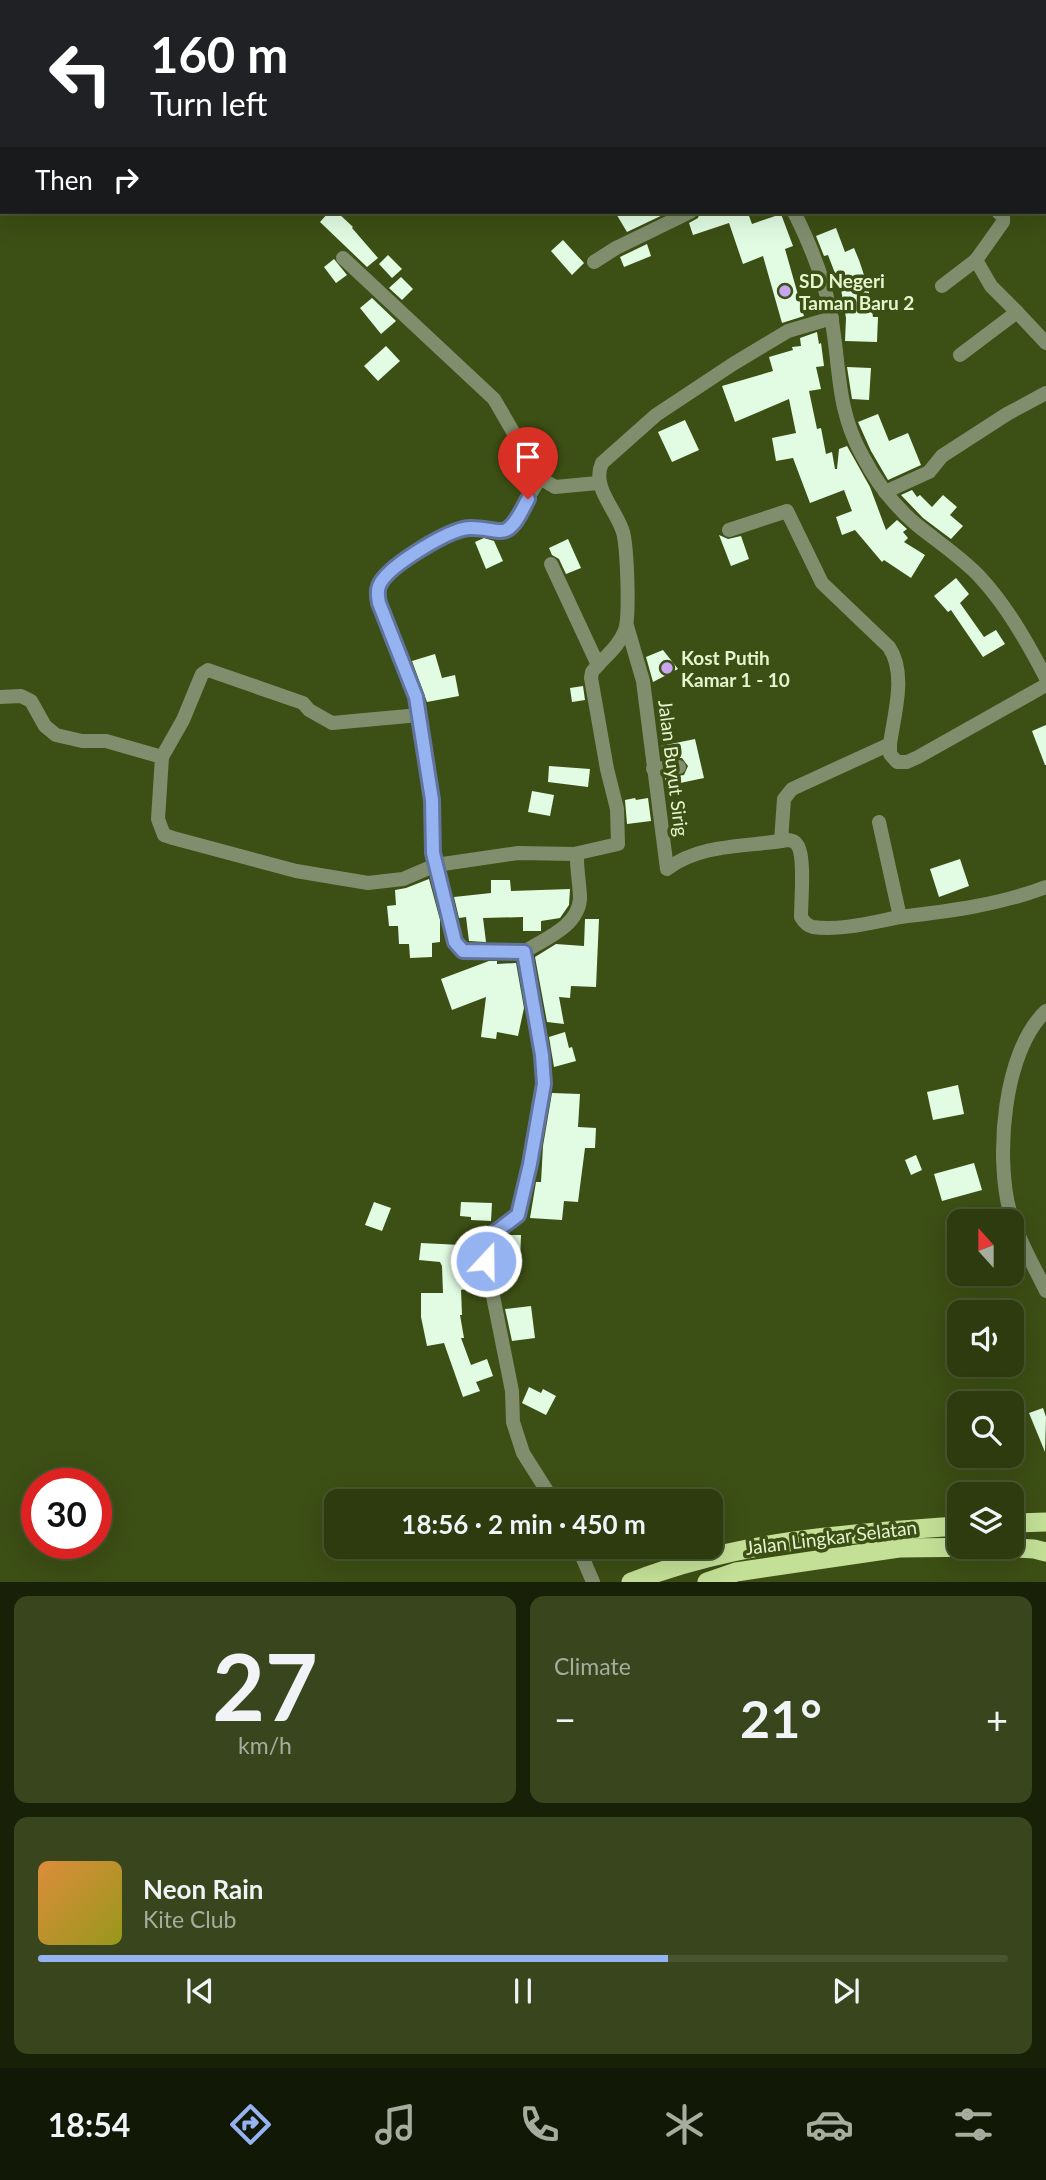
<!DOCTYPE html>
<meta charset="utf-8">
<style>
:root{--surface:#2d3b0f;--page:#39461d;--text:#f1f3f6;--muted:#a7ad9e;--line:#48552f;--accent:#95b2f1}
body{margin:0;font-family:Lato,sans-serif;background:var(--page);color:var(--text);height:100vh;display:flex;flex-direction:column;font-size:26px;white-space:nowrap}
*{box-sizing:border-box;margin:0}
p{font-size:23px;color:var(--muted)}
.icon{flex:none;width:38px;height:38px;fill:none;stroke:currentColor;stroke-width:2;stroke-linecap:round;stroke-linejoin:round}
.map{position:relative;height:1582px;overflow:hidden}
.drawer{display:flex;flex-direction:column;gap:14px;padding:14px;background:#192008;flex:1}
.drawer>*{flex:none}
.hud{position:absolute;left:0px;top:0px;width:1046px;height:214px;box-shadow:0 7px 28px #0002,0 0 0 2px var(--line);background:#202124;color:#fff;overflow:hidden}
.needle{width:46px;rotate:339deg}
.controls{position:absolute;left:947px;top:1209px;display:grid;gap:14px}
.controls a{display:grid;place-items:center;width:77px;height:77px;border-radius:14px;background:var(--surface);box-shadow:0 7px 28px #0002,0 0 0 2px var(--line);font-size:35px}
.speed{position:absolute;left:21px;top:1468px;display:flex;gap:14px;font-size:35px;font-weight:700;text-align:center}
.speed>*{display:grid;place-content:center;width:91px;height:91px;border-radius:50%;background:var(--surface);box-shadow:0 7px 28px #0002,0 0 0 2px var(--line);line-height:1}
.speed .limit{border:10px solid #d22;background:#fff;color:#111}
.pin{position:absolute;display:grid;place-items:center;width:60px;height:60px;color:#fff;margin:-72px -30px;border-radius:50% 50% 50% 0;rotate:-45deg;box-shadow:0 0 7px #0007}
.pin .icon{rotate:45deg}
.me{position:absolute;width:77px;margin:-38px;rotate:21deg;stroke-linejoin:round;filter:drop-shadow(0 0 5px #0008)}
.turn{display:flex;align-items:center;gap:24px;height:147px;padding:0 35px;font-size:32px}
.turn .icon{width:91px;height:91px;stroke-width:2.5}
.turn b{display:block;font-size:49px;line-height:60px}
.then{display:flex;align-items:center;height:66px;padding:0 35px;background:#0003;gap:14px;font-size:26px}
.big{font-size:52px;font-weight:700;line-height:1.1}
.drawer .card{flex:1;display:flex;flex-direction:column;justify-content:center;gap:10px;min-width:0;padding:0 24px;border-radius:14px;background:var(--page)}
.drawer .dial{align-items:center;gap:0}
.dial b{font-size:91px;line-height:1}
.song{display:flex;align-items:center;gap:21px}
.cover{width:84px;height:84px;border-radius:10px;background:linear-gradient(135deg,hsl(30 70% 55%),hsl(60 70% 35%))}
.played{height:7px;border-radius:4px;background:linear-gradient(90deg,var(--accent) 65%,var(--line) 65%)}
.keys{display:flex;justify-content:space-around;direction:ltr}
.heat{display:flex;justify-content:space-between;align-items:center;font-size:38px;direction:ltr}
.drawer .tiles{flex:1;display:grid;gap:14px;grid-template-columns:1fr 1fr}
.card:last-child{grid-column:span 2}
.trip{position:absolute;left:324px;top:1489px;width:399px;height:70px;border-radius:14px;background:var(--surface);box-shadow:0 7px 28px #0002,0 0 0 2px var(--line);font-weight:700;line-height:70px;text-align:center}
.dock{display:flex;height:112px;justify-content:space-around;align-items:center;background:#121806;color:var(--muted)}
.dock .icon{width:49px;height:49px}
.dock .on{color:var(--accent)}
.dock b{font-size:32px;color:var(--text)}
.map>svg:first-child{display:block}
.building{fill:#e2fce3}
.lines{fill:none;stroke-linecap:round;stroke-linejoin:round}
.minor{stroke:#818e6e;stroke-width:14}
.tertiary{stroke:#818e6e;stroke-width:14}
.trunk{stroke:#c4e097;stroke-width:19}
.route-casing{stroke:#61749d;stroke-width:18}
.route{stroke:#95b2f1;stroke-width:12}
.poi-dot{fill:#c8a6ef;stroke:#3c4f14;stroke-width:2.5}
.labels{text-anchor:middle;dominant-baseline:central;stroke-width:7;stroke-linejoin:round;paint-order:stroke}
.poi-label{font-size:19px;font-weight:bold;fill:#e5f5ce;stroke:#3c4f14;text-anchor:start}
.street-label{font-size:19px;fill:#e5f5ce;stroke:#3c4f14}
</style>
<div class="map">
<svg width="1046" height="1582" viewBox="0 0 1046 1582">
<rect width="100%" height="100%" fill="#3c4f14"/>
<!-- building -->
<g class="building">
<polygon points="329,212 337,212 353,227 352,228 378,258 367,267 320,222"/>
<polygon points="615,212 669,212 627,232"/>
<polygon points="700,212 756,212 757,214 749,216 752,224 781,214 793,246 785,249 804,316 782,323 763,256 743,264 729,223 693,235 689,223 698,218"/>
<polygon points="836,228 845,252 854,248 859,260 868,287 873,317 878,317 877,342 845,341 846,318 841,289 828,255 824,256 816,236"/>
<polygon points="563,240 584,263 572,275 551,251"/>
<polygon points="647,244 651,256 624,267 620,257"/>
<polygon points="388,255 402,269 392,278 379,264"/>
<polygon points="334,259 347,275 336,283 324,267"/>
<polygon points="401,277 413,289 402,300 389,288"/>
<polygon points="372,298 396,321 381,334 360,308"/>
<polygon points="817,332 819,344 821,343 824,366 816,367 821,389 809,391 817,429 821,428 826,454 832,452 835,469 837,469 839,449 847,446 870,487 886,530 897,520 907,529 903,532 908,538 904,542 925,555 911,578 884,560 882,562 855,530 842,535 836,517 852,511 844,490 810,503 793,458 776,461 772,438 796,433 789,399 735,422 722,386 773,371 769,357 793,350 792,347 801,346 800,338"/>
<polygon points="386,346 400,361 378,381 364,366"/>
<polygon points="847,367 871,368 869,400 852,399"/>
<polygon points="878,414 889,441 908,433 921,465 888,480 871,451 858,422"/>
<polygon points="685,420 699,450 672,462 658,432"/>
<polygon points="912,490 917,497 920,495 932,507 943,495 957,507 950,515 963,526 951,539 923,518 901,495"/>
<polygon points="719,535 728,539 741,536 749,559 731,566"/>
<polygon points="484,538 494,541 503,561 486,569 475,542"/>
<polygon points="568,539 581,568 566,574 559,559 552,555 549,548"/>
<polygon points="956,578 969,594 960,603 984,637 996,630 1005,644 983,657 951,610 948,612 934,596"/>
<polygon points="663,650 678,669 653,682 646,657"/>
<polygon points="435,654 442,678 455,675 459,696 427,702 412,661"/>
<polygon points="583,686 585,700 572,702 570,688"/>
<polygon points="1046,725 1046,765 1045,765 1032,731"/>
<polygon points="695,739 704,778 666,786 665,778 684,775 688,766 682,758 663,759 661,746"/>
<polygon points="549,766 590,769 588,787 548,782"/>
<polygon points="532,791 554,795 550,816 528,812"/>
<polygon points="635,798 636,800 648,798 651,821 627,824 625,800"/>
<polygon points="960,859 969,886 939,897 930,869"/>
<polygon points="429,879 440,920 440,942 432,943 432,957 410,958 409,944 399,944 398,926 389,926 387,906 396,905 395,890 406,888"/>
<polygon points="491,880 510,880 511,891 570,889 569,905 560,918 541,921 541,931 523,931 523,917 483,918 486,942 469,941 466,917 459,918 454,897 491,893"/>
<polygon points="585,919 599,919 596,987 571,986 570,998 559,997 564,1024 547,1022 535,957 556,944 584,946"/>
<polygon points="489,961 497,961 497,964 516,963 524,1008 518,1036 497,1032 496,1039 481,1037 486,997 452,1010 441,979"/>
<polygon points="565,1032 569,1048 572,1047 576,1061 554,1067 549,1037"/>
<polygon points="958,1085 964,1114 933,1120 927,1092"/>
<polygon points="552,1093 580,1094 578,1127 596,1128 595,1148 585,1148 578,1202 564,1201 562,1220 530,1218 536,1182 541,1182 543,1146"/>
<polygon points="916,1155 922,1170 911,1175 905,1160"/>
<polygon points="974,1163 982,1190 942,1201 934,1174"/>
<polygon points="374,1202 391,1208 382,1231 365,1225"/>
<polygon points="461,1202 492,1203 491,1221 471,1220 471,1217 460,1216"/>
<polygon points="508,1235 521,1235 520,1263 496,1263 498,1246 502,1247 502,1239"/>
<polygon points="421,1243 461,1245 461,1250 471,1250 470,1288 461,1290 462,1315 460,1315 464,1338 461,1338 471,1365 487,1359 493,1376 476,1382 480,1391 463,1397 444,1343 427,1346 421,1317 421,1293 443,1293 442,1266 440,1262 419,1260"/>
<polygon points="531,1306 535,1338 512,1341 505,1309"/>
<polygon points="529,1387 541,1393 543,1389 556,1396 546,1415 522,1403"/>
<polygon points="1043,1408 1046,1417 1045,1452 1029,1413"/>
</g>
<g class="lines">
<!-- minor -->
<g class="minor">
<polyline points="706,2 710,0"/>
<polyline points="998,212 1003,216 1003,222 976,260 991,286 1017,312"/>
<polyline points="343,258 494,399 540,478 555,487 598,483"/>
<polyline points="594,262 616,248 690,212"/>
<polyline points="942,286 976,260"/>
<polyline points="960,355 1017,312 1046,343"/>
<path d="M540,478l-31,51 -9,4c-12,-5 -24,-8 -37,-4 -20,5 -78,37 -84,57 -2,5 -1,12 0,17l37,94 16,104 1,52 22,89 8,9 61,1 18,103 2,29 -14,80 -12,51 -25,19 -4,7 -3,20 26,130 1,31 10,31 31,49"/>
<polyline points="885,492 929,472 942,456 1007,414 1046,393"/>
<path d="M729,530l58,-19 35,72 67,64c18,27 5,67 1,97v10l7,8h10l11,-5 128,-72"/>
<polyline points="551,564 598,665"/>
<path d="M627,626l16,55 24,188c34,-26 81,-22 121,-29 5,1 7,1 10,6 7,12 3,55 3,71 3,5 6,9 12,10 28,4 60,-5 87,-10"/>
<polyline points="0,697 21,696 31,701 45,726 56,735 82,741 106,741 162,757 158,819 164,835 173,838 296,871 368,883 403,879 436,865 518,853 574,854"/>
<polyline points="162,757 183,720 202,674 208,670 303,703 309,710 332,723 419,715"/>
<polyline points="653,769 679,767"/>
<path d="M879,822l21,95c50,-6 99,-12 146,-30"/>
<polyline points="781,841 784,799 792,789 890,744"/>
<path d="M524,952c20,-13 54,-25 56,-53 0,-13 -3,-27 -3,-40l-3,-5 44,-10 -1,-35 -10,-40 -16,-91 1,-6c11,-14 27,-25 33,-42 5,-14 2,-83 -2,-98 -7,-23 -32,-45 -21,-69l54,-48 77,-51 55,-33 44,-13"/>
<polyline points="578,1547 593,1582"/>
</g>
<!-- tertiary -->
<g class="tertiary">
<polyline points="676,0 677,2"/>
<path d="M794,212c15,30 28,61 35,94 12,53 5,99 33,149 14,27 32,51 55,70 21,17 44,32 62,51 28,30 48,66 67,102"/>
<path d="M1046,1011c-43,40 -51,147 -36,201 8,27 24,54 36,79"/>
</g>
<!-- trunk -->
<g class="trunk">
<polyline points="1012,1523 1046,1522"/>
<path d="M631,1582c106,-41 216,-49 328,-56"/>
<polyline points="707,1582 736,1572 899,1548 995,1547 1034,1549 1046,1552"/>
</g>
</g>
<g class="lines">
<!-- route casing -->
<g class="route-casing">
<path id="route" d="M486,1261l3,-20 4,-7 25,-19 12,-51 14,-80 -2,-29 -18,-103 -61,-1 -8,-9 -22,-89 -1,-53 -16,-103 -37,-94c-1,-5 -2,-12 0,-17 7,-19 64,-52 84,-57 15,-4 35,5 43,1 10,-5 16,-20 22,-31"/>
</g>
<!-- route -->
<use href="#route" class="route"/>
</g>
<!-- markers -->
<g class="poi-dot">
<circle cx="785" cy="291" r="7"/>
<circle cx="667" cy="668" r="7"/>
</g>
<g class="labels">
<!-- poi labels -->
<g class="poi-label">
<text x="799" y="280">SD Negeri<tspan x="799" dy="22">Taman Baru 2</tspan></text>
<text x="681" y="657">Kost Putih<tspan x="681" dy="22">Kamar 1 - 10</tspan></text>
</g>
<!-- street labels -->
<g class="street-label">
<text transform="translate(674 768) rotate(83)">Jalan Buyut Sirig</text>
<text transform="translate(831 1537) rotate(-7)">Jalan Lingkar Selatan</text>
</g>
</g>
</svg>
<div class="controls">
<a><svg class="needle" viewBox="-14 -14 28 28"><path d="M0-13l5 13h-10z" fill="#e53935"/><path d="M0 13l5-13h-10z" fill="#a7ad9e"/></svg></a>
<a><svg class="icon" aria-label="sound" viewBox="0 0 24 24"><path d="M4 9h4l5-4v14l-5-4H4zM17 9q2 3 0 6"/></svg></a>
<a><svg class="icon" aria-label="search" viewBox="0 0 24 24"><circle cx="10" cy="10" r="6"/><path d="M15 15l6 6"/></svg></a>
<a><svg class="icon" aria-label="layers" viewBox="0 0 24 24"><path d="M12 4l9 5-9 5-9-5zM3 14l9 5 9-5"/></svg></a>
</div>
<div class="speed"><div class="limit">30</div></div>
<div class="pin" style="left:528px;top:499px;background:#d93025"><svg class="icon" aria-label="arrive" viewBox="0 0 24 24"><path d="M6 21V4h12l-3 4 3 4H6"/></svg></div>
<svg class="me" style="left:486px;top:1261px" viewBox="-20 -20 40 40"><circle r="17" fill="#95b2f1" stroke="#fff" stroke-width="3"/><path d="M0-11L8 9 0 5-8 9z" fill="#fff"/></svg>
<div class="trip">18:56 · 2 min · 450 m</div>
<div class="hud">
<div class="turn"><svg class="icon" aria-label="left" viewBox="0 0 24 24"><path d="M17 20v-9H6M10 6l-5 5 5 5"/></svg><div><b>160 m</b>Turn left</div></div>
<div class="then">Then<svg class="icon" aria-label="right" viewBox="0 0 24 24"><path d="M7 20v-9h11M14 6l5 5-5 5"/></svg></div>
</div>
</div>
<section class="drawer">
<div class="tiles">
<div class="card dial"><b>27</b><p>km/h</p></div>
<div class="card"><p>Climate</p>
<div class="heat"><a>−</a><b class="big">21°</b><a>+</a></div>
</div>
<div class="card">
<div class="song"><i class="cover"></i><div><b>Neon Rain</b><p>Kite Club</p></div></div>
<div class="played"></div>
<div class="keys"><svg class="icon" aria-label="previous" viewBox="0 0 24 24"><path d="M18 5L8 12l10 7zM5 5v14"/></svg><svg class="icon" aria-label="pause" viewBox="0 0 24 24"><path d="M8 5v14M16 5v14"/></svg><svg class="icon" aria-label="next" viewBox="0 0 24 24"><path d="M6 5l10 7-10 7zM19 5v14"/></svg></div>
</div>
</div>
</section>
<nav class="dock">
<b>18:54</b>
<svg class="icon on" aria-label="directions" viewBox="0 0 24 24"><path d="M12 3l9 9-9 9-9-9zM9 14v-3h6M13 9l2 2-2 2"/></svg>
<svg class="icon" aria-label="music" viewBox="0 0 24 24"><path d="M9 18V5l10-2v13"/><circle cx="6" cy="18" r="3"/><circle cx="16" cy="16" r="3"/></svg>
<svg class="icon" aria-label="phone" viewBox="0 0 24 24"><path d="M5 4h4l2 5-3 2q2 4 5 5l2-3 5 2v4C11 20 4 13 5 4z"/></svg>
<svg class="icon" aria-label="climate" viewBox="0 0 24 24"><path d="M12 3v18M4 7l16 10M4 17L20 7"/></svg>
<svg class="icon" aria-label="car" viewBox="0 0 24 24"><path d="M5 17H2v-5l4-1 3-4h7l3 4 3 1v5h-3M9 17h6M6 11h13"/><circle cx="7" cy="17" r="2"/><circle cx="17" cy="17" r="2"/></svg>
<svg class="icon" aria-label="filters" viewBox="0 0 24 24"><path d="M4 7h16M4 17h16"/><circle cx="9" cy="7" r="2"/><circle cx="15" cy="17" r="2"/></svg>
</nav>
